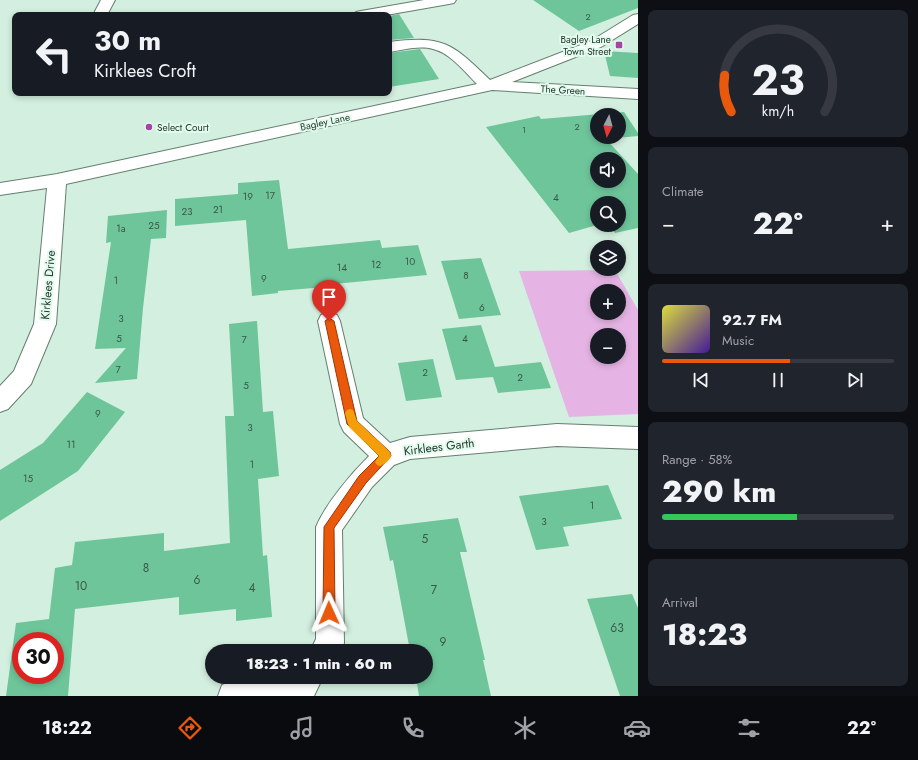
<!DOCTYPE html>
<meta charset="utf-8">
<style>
:root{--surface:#171b24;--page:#20242c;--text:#f1f3f6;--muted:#9ea1a6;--line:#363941;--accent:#ea580c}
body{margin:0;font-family:Jost,sans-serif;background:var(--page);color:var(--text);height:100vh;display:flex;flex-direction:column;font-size:15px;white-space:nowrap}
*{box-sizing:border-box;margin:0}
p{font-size:13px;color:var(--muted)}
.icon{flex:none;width:22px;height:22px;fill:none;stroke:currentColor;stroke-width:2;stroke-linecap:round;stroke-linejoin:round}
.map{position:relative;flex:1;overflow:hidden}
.panel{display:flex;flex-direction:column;gap:10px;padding:10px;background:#0d0f14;width:280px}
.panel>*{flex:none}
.banner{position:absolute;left:12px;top:12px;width:380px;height:84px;border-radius:8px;box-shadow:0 2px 6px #0003;background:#171b24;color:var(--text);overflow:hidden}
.needle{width:26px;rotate:186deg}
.tools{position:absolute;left:590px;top:108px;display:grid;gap:8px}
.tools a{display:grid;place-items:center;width:36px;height:36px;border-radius:50%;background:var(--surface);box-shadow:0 2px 6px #0003;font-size:20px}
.speed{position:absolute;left:12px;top:632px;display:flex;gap:8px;font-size:20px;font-weight:700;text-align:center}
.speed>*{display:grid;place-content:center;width:52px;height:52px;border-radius:50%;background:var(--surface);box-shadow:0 2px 6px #0003;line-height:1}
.speed .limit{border:6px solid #d22;background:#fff;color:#111}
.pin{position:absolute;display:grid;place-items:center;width:34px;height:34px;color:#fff;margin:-41px -17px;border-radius:50% 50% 50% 0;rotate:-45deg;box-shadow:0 0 4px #0007}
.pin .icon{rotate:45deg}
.me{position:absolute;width:44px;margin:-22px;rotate:359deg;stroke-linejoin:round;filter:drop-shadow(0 0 3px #0008)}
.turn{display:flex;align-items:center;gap:14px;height:84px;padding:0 16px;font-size:18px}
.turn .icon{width:52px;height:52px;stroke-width:2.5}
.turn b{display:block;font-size:28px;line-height:34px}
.big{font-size:30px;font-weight:800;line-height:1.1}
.panel .tile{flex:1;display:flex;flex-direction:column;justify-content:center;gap:6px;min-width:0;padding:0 14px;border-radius:8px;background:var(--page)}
.panel .dial{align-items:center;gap:0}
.dial svg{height:104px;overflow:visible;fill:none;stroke:var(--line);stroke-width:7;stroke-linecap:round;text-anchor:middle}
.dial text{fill:var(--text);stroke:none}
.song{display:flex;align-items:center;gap:12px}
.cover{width:48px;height:48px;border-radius:6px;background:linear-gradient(135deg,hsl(60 70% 55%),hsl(260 70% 35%))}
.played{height:4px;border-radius:2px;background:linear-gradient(90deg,var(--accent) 55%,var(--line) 55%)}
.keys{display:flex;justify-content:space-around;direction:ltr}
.heat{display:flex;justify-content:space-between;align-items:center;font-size:22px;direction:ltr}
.charge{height:6px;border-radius:3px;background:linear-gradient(90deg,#34c759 58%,var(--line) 0)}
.trip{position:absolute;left:205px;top:644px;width:228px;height:40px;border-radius:20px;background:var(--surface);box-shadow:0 2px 6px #0003;font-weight:800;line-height:40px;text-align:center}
.menu{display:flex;height:64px;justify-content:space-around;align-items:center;background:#090b0e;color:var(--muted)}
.menu .icon{width:28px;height:28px}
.menu .selected{color:var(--accent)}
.menu b{font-size:18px;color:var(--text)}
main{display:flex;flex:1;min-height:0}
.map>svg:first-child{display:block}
.green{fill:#e5b4e4;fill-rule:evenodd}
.building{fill:#6ec59a;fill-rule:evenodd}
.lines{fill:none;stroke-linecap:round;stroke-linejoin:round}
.minor-casing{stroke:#657e70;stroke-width:2}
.minor{fill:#fff;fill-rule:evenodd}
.route{fill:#ea580c;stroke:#983908}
.slow{fill:#f59e0b}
.poi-dot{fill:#a742a8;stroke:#e0fcec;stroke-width:1.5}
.labels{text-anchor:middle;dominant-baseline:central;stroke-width:4;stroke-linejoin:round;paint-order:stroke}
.far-number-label{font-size:9px;fill:#3a5849}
.far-poi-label{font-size:10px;fill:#29342e;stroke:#e0fcec;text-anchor:end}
.far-street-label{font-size:10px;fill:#29342e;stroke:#e0fcec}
.number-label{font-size:10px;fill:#3a5849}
.street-label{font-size:12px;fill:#29342e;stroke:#e0fcec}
.near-number-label{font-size:12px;fill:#3a5849}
</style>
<main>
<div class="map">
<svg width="638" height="696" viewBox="0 0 638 696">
<rect width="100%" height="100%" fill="#d3efdf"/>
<!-- green -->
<path class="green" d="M615,270l23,40v104l-69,3 -50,-146zM597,291h22v22h-22zM597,335h22v22h-22z"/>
<!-- building -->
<g class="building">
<polygon points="533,0 638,0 638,8 579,31"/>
<polygon points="399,14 414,38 389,40 389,16"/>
<polygon points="420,49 439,79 389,87 389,53"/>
<polygon points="604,51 638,53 638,78 610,76"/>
<path d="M624,112l14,21v3l-32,3 32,35v54l-23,5 -6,-8h10v-22h-22v22l-28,8 -83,-106 53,-11 2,3zM597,115h22v22h-22zM597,159h22v22h-22z"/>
<polygon points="279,180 288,249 380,240 382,248 418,245 427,275 324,285 325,287 278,291 278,293 252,296 246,220 175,226 175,199 238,194 238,183"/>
<polygon points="167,210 166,238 151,239 143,308 137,379 95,383 126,348 95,349 111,242 106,243 108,216"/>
<polygon points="481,258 501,315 459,319 441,261"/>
<path d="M257,321l6,91 10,-1 6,65 -21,3 5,77 4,-1 5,62 -36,4v-12l-57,6v-18l-104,12 -7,87h-62l10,-73 33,-4 6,-51 17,-3 3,-23 89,-9v18l66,-8 -5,-127h9l-5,-92zM21,641h34v34h-34z"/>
<polygon points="481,325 495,367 541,362 551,388 498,393 493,377 456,380 442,329"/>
<polygon points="433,359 442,397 406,401 398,363"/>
<polygon points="87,392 125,412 78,471 0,521 0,470 43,443"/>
<polygon points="608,485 622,519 563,527 569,546 536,550 519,496"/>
<polygon points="458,518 467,552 460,552 485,660 483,660 491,696 419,696 416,677 426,677 426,651 410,651 393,560 390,561 383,527"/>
<polygon points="632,594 638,608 638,696 620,696 587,599"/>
</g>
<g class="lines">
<!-- minor casing -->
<g class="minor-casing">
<g id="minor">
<polygon points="101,0 115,0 107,15 93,15"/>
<polygon points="424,0 456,0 454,3 449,4 386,15 354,15 356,12 361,11"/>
<path d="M638,14v10l-37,23 -89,35 126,7v10l-146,-9 -426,94 -10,140 -25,60 -23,25 -8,3v-26l14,-15 20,-47 13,-136 -47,7v-12l57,-9 420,-90c-13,-13 -27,-31 -44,-35 -14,-4 -30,1 -44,3v-10c54,-7 63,1 101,38l101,-39 42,-26z"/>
<path d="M329,312l8,3 3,6 23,97 27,25 20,-6 147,-13 81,3v22l-81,-3 -147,13 -16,6 -22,22 -30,43 2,113 -3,8h-31l6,-12v-112c10,-24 35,-53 53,-71l-25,-24 -4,-8 -22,-103 3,-6z"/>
<polygon points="272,677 323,677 314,696 218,696 222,685 233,681"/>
</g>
</g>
<!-- minor -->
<use href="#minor" class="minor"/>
</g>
<!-- route -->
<polygon class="route" points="329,318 334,321 357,421 390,452 391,456 366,483 334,528 335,613 333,617 329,618 325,617 323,613 324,527 359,476 379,456 347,424 325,321"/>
<!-- slow -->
<path class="slow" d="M350,409l3,1 4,11 33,31 1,4c-2,5 -6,8 -11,10l-3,-1 -2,-3 4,-6 -30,-29 -4,-14 2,-3z"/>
<!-- markers -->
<g class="poi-dot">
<rect x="615" y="41" width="8" height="8" rx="2"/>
<circle cx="149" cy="127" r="4"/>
</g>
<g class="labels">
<!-- far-number labels -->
<g class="far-number-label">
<text x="588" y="16">2</text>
<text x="577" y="126">2</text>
<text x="524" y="129">1</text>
</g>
<!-- far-poi labels -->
<g class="far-poi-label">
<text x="611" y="39">Bagley Lane<tspan x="611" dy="12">Town Street</tspan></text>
<text x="157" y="127" text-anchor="start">Select Court</text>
</g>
<!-- far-street labels -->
<g class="far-street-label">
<text transform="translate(563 90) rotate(3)">The Green</text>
<text transform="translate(325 122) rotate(-12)">Bagley Lane</text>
</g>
<!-- number labels -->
<g class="number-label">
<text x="270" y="195">17</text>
<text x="248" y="196">19</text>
<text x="556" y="197">4</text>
<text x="218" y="209">21</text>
<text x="187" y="211">23</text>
<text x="154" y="225">25</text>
<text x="121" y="228">1a</text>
<text x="410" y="261">10</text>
<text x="376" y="264">12</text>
<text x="342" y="267">14</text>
<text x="466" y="275">8</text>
<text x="264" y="278">9</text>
<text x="116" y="280">1</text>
<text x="482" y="307">6</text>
<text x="121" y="318">3</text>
<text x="119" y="338">5</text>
<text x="465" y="338">4</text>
<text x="244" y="339">7</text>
<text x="118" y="369">7</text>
<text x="425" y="372">2</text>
<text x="520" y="377">2</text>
<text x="246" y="385">5</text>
<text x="98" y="413">9</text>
<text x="250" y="427">3</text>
<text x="71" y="444">11</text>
<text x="252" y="464">1</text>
<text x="28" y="478">15</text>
<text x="592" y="505">1</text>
<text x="544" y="521">3</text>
</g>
<!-- street labels -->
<g class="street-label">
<text transform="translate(48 285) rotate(-85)">Kirklees Drive</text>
<text transform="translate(439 447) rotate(-7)">Kirklees Garth</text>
</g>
<!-- near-number labels -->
<g class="near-number-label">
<text x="425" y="539">5</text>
<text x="146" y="568">8</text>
<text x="197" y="580">6</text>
<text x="81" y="586">10</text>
<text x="252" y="588">4</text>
<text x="434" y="590">7</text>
<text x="617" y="628">63</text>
<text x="443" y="642">9</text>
</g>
</g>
</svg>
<div class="tools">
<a><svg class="needle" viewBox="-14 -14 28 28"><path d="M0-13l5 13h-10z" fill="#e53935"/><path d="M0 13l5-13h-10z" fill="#9ea1a6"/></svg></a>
<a><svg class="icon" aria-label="sound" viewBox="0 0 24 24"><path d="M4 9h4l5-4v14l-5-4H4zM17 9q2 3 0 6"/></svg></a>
<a><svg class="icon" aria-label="search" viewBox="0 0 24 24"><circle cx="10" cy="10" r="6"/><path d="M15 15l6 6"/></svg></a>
<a><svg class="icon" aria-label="layers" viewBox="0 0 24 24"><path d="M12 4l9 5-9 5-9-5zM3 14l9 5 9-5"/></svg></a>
<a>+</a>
<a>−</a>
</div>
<div class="speed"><div class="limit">30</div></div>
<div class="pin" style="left:329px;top:321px;background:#d93025"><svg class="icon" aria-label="arrive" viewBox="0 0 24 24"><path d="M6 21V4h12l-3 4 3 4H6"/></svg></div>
<svg class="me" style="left:329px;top:613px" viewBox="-20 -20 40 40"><path d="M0-17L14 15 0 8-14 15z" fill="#ea580c" stroke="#fff" stroke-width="4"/></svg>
<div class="trip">18:23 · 1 min · 60 m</div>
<div class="banner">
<div class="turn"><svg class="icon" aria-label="left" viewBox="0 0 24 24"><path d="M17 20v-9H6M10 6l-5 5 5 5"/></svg><div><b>30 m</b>Kirklees Croft</div></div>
</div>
</div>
<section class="panel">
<div class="tile dial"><svg viewBox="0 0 100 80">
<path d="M14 69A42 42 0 1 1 86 69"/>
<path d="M14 69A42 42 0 0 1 9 41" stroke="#ea580c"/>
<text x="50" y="56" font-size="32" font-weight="700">23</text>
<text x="50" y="72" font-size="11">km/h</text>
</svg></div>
<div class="tile"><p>Climate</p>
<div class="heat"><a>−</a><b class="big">22°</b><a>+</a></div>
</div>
<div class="tile">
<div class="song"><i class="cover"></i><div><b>92.7 FM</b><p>Music</p></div></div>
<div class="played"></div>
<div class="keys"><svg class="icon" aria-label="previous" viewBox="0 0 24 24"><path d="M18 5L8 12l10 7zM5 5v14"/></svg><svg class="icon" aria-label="pause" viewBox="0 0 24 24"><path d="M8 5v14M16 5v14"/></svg><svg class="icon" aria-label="next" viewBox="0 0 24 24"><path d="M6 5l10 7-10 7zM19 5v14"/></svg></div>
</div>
<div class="tile"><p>Range · 58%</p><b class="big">290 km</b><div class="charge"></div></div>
<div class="tile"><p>Arrival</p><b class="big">18:23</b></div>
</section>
</main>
<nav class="menu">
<b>18:22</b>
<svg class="icon selected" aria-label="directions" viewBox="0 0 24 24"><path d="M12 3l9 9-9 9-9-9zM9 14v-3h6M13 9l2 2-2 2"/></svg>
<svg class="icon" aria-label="music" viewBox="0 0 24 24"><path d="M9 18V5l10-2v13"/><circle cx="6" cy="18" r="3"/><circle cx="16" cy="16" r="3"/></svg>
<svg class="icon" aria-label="phone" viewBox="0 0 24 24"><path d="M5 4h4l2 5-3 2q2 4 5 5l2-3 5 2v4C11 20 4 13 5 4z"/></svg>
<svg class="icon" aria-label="climate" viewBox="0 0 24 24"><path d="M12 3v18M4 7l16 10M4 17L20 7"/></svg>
<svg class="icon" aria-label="car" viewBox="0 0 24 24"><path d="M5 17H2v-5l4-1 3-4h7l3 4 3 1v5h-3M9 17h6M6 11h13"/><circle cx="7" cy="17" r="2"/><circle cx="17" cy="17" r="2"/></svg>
<svg class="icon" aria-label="filters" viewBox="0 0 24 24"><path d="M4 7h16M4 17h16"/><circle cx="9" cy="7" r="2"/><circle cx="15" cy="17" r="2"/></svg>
<b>22°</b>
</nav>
